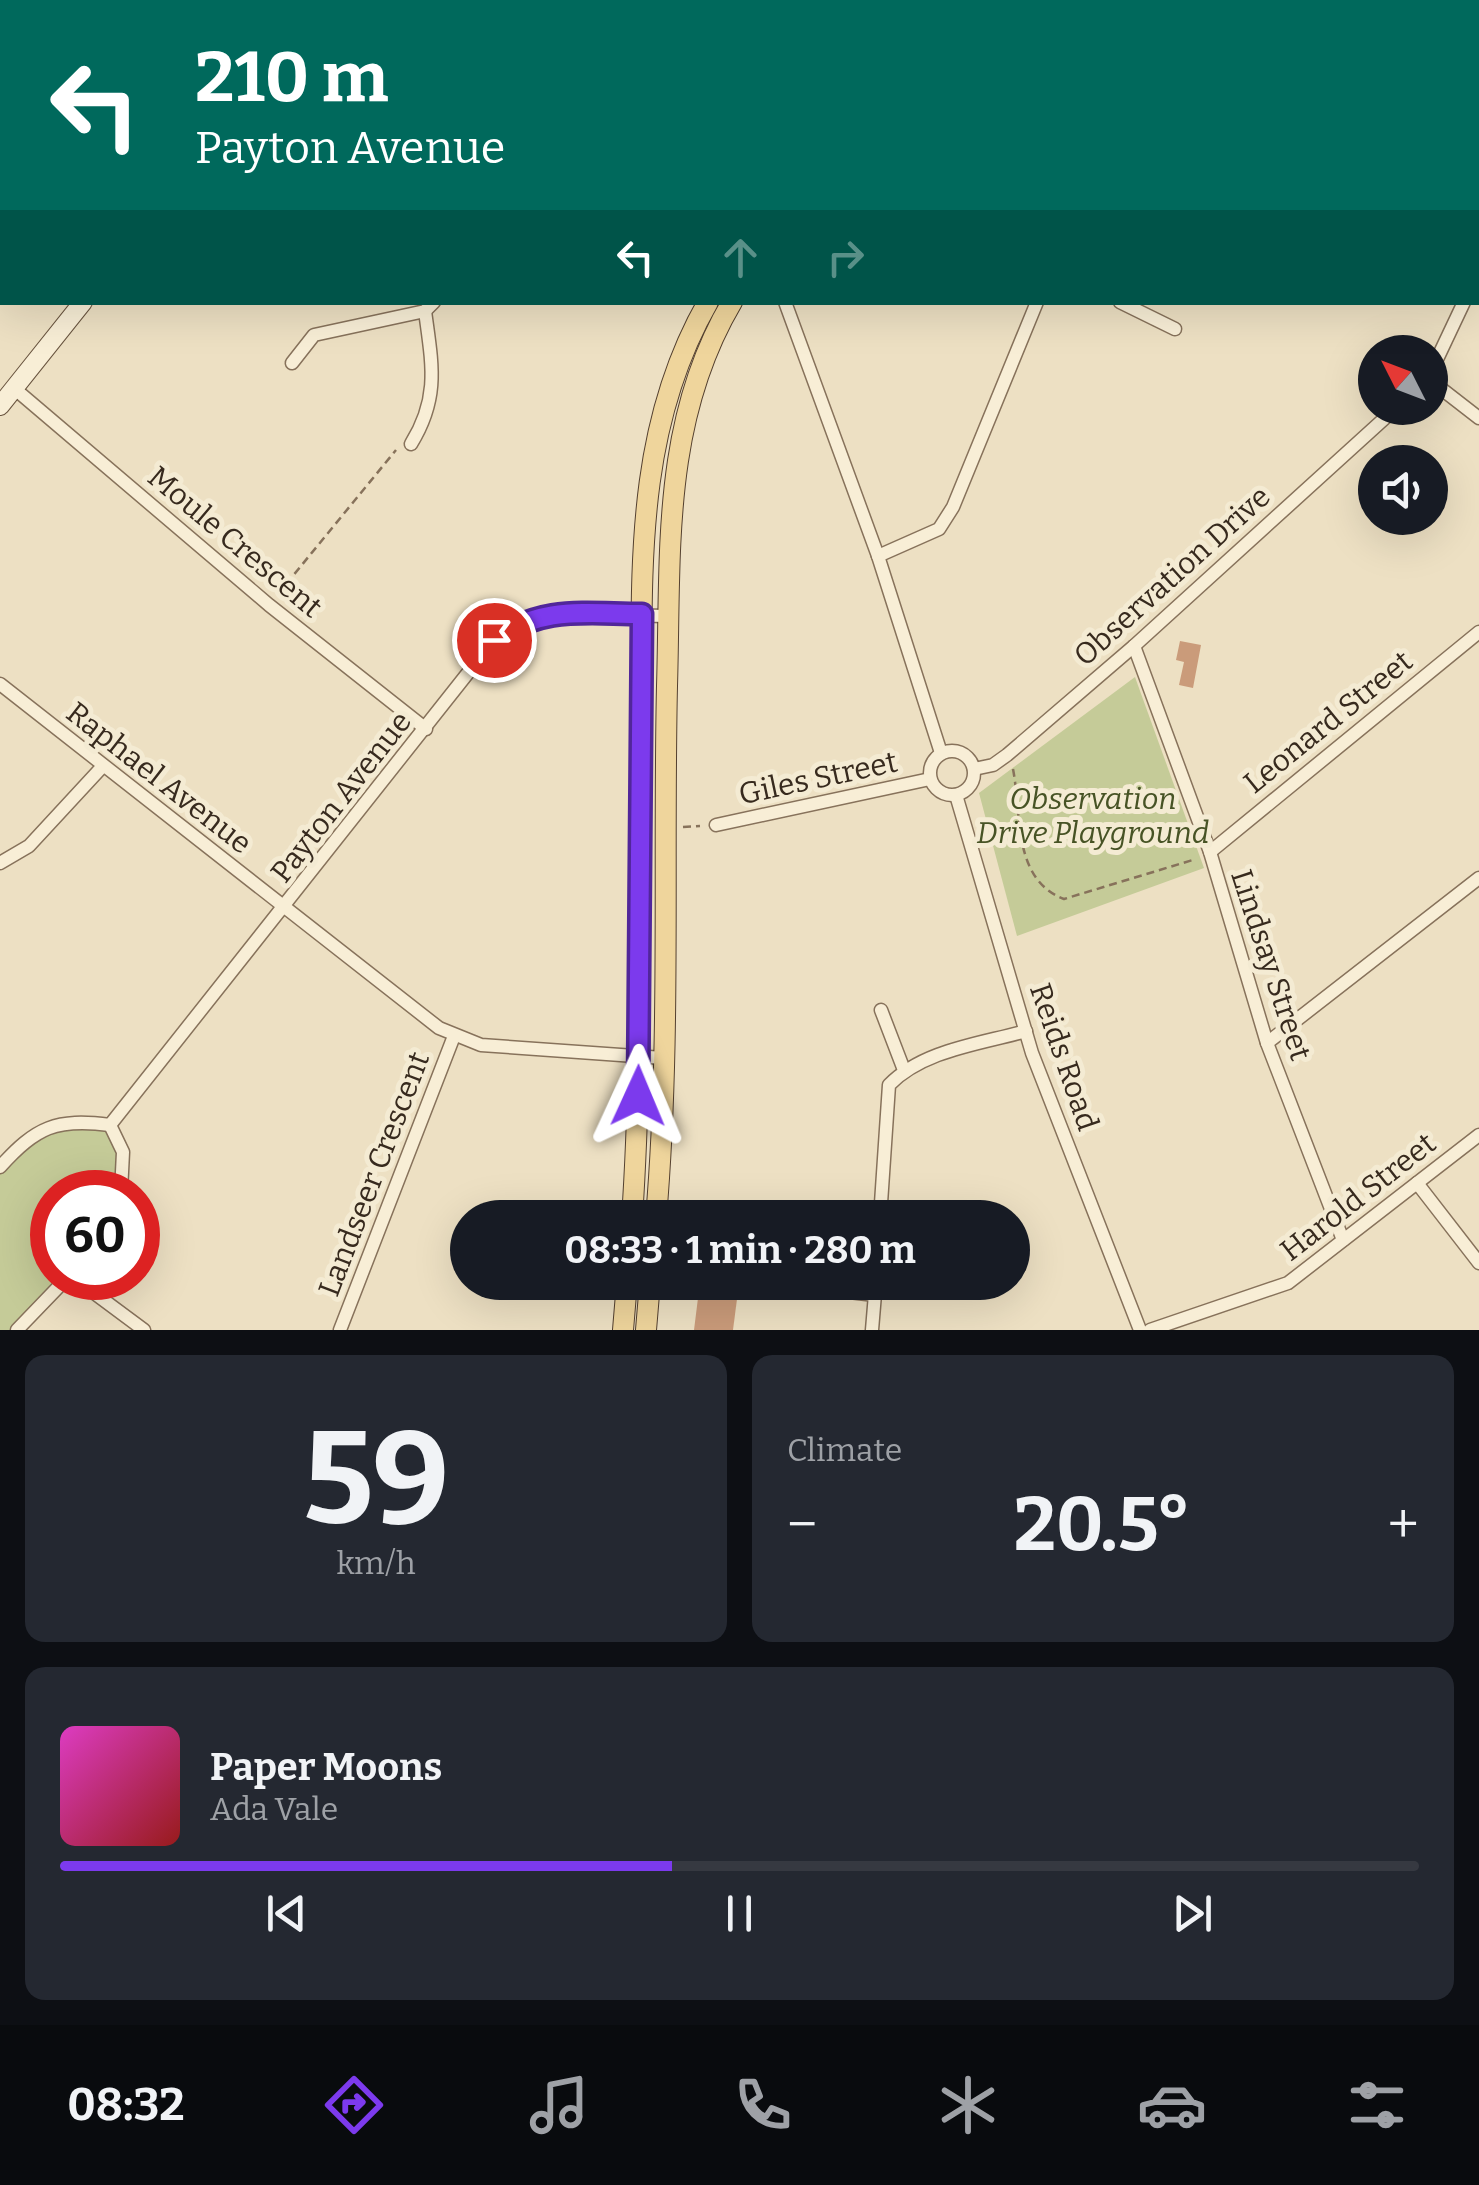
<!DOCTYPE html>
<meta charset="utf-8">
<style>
:root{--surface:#171b24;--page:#242831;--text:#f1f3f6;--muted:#9ea1a6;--line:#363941;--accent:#7c3aed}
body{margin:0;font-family:Bitter,serif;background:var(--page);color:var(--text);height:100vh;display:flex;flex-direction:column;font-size:38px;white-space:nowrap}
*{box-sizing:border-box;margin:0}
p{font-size:32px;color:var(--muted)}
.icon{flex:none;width:55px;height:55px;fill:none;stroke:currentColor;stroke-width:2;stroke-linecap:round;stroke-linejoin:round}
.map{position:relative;height:1330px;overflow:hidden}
.panel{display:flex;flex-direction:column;gap:25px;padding:25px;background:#0d0f14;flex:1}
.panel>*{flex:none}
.top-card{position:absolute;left:0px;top:0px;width:1480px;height:305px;box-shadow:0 10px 40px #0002;background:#00695c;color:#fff;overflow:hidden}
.needle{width:65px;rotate:312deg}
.buttons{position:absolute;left:1358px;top:335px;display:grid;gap:20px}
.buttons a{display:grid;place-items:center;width:90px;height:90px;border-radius:50%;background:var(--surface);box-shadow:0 10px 40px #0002;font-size:50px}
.speed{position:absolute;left:30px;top:1170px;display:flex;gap:20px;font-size:50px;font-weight:700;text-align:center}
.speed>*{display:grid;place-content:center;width:130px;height:130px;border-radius:50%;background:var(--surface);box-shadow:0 10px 40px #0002;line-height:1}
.speed .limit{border:15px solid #d22;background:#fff;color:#111}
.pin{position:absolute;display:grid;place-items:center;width:85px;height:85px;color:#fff;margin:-42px;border:5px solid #fff;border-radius:50%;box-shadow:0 2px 10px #0007}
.me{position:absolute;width:110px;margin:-55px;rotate:1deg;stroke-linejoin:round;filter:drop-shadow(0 0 8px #0008)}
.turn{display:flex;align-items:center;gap:35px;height:210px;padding:0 30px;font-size:45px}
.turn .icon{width:130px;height:130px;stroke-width:2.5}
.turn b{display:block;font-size:70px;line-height:85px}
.lanes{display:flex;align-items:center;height:95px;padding:0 30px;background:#0003;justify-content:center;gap:50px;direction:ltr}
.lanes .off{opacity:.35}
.big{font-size:75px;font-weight:700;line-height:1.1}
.panel .widget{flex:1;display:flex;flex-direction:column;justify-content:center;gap:15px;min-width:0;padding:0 35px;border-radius:20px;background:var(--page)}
.panel .dial{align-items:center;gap:0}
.dial b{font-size:130px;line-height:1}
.song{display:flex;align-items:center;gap:30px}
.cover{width:120px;height:120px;border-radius:15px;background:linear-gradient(135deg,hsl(310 70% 55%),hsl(0 70% 35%))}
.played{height:10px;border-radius:5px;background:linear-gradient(90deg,var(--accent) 45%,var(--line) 45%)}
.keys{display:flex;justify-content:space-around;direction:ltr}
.heat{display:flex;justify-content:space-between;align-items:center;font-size:55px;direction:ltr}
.panel .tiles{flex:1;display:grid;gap:25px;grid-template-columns:1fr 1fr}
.widget:last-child{grid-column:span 2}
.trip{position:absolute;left:450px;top:1200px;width:580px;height:100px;border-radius:50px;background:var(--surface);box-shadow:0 10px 40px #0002;font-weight:700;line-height:100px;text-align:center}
.dock{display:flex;height:160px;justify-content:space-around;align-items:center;background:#090b0e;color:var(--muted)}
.dock .icon{width:70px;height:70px}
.dock .selected{color:var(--accent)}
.dock b{font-size:45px;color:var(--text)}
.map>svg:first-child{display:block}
.green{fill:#c5cb98}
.water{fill:#a5c0b8;stroke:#6c8e85;stroke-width:2.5}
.building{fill:#ca9b7a}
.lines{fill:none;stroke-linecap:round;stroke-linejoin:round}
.street-casing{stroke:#87725b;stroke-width:15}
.secondary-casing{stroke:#68533e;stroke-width:20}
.primary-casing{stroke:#54402f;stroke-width:22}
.path{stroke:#87725b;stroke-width:2.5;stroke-dasharray:8 5;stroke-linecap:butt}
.street{stroke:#f8eed6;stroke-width:12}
.secondary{stroke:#f8eed6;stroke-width:18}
.primary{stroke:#efd59c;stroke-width:20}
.route-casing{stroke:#51269a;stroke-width:25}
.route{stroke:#7c3aed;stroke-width:18}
.labels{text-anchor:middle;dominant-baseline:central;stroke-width:10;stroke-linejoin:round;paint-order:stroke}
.street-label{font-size:30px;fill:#372a1e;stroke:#f4ebd3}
.park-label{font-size:30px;font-style:italic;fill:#475325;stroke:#f4ebd3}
</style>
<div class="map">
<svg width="1479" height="1330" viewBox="0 0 1479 1330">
<rect width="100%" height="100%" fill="#ede0c3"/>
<!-- green -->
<g class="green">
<polygon points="1135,677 1204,868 1017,936 979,793"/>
<polygon points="110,1125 123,1152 121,1192 52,1192 52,1278 67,1278 17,1330 0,1330 0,1167 47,1127"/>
</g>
<!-- water -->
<polygon class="water" points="0,0 159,0 2,2 0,194"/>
<!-- building -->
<g class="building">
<polygon points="1180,641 1201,645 1193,688 1179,685 1184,662 1176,660"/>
<polygon points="698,1298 737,1299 733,1330 694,1330"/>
</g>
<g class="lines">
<!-- street casing -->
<g class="street-casing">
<g id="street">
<polyline points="1145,0 1148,2"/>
<polyline points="1478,261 1479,262"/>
<polyline points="1478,274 1479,271"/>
<polyline points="785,302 878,556 941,753"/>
<polyline points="1120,302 1175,329"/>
<polyline points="292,363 314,335 425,311 434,302"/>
<polyline points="1430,374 1464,302"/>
<polyline points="1430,380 1479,418"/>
<polyline points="15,389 269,605 426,729"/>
<path d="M411,444c29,-47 21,-80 14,-133"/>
<polyline points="878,556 939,529 953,507 1037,302"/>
<polyline points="1134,646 1210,852 1267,1043 1343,1240"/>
<polyline points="0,684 439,1028 481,1045 663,1058"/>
<circle cx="952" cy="773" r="22"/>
<polyline points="974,769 993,765 1007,755 1134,646 1396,408"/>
<polyline points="956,795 1032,1053 1140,1330"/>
<polyline points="716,825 930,779"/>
<polyline points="1210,852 1479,632"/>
<polyline points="0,863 29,846 103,766"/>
<polyline points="881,1010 904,1070"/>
<polyline points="1267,1043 1479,878"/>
<polyline points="110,1125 494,640 520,621 547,614 669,616"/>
<polyline points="110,1125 123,1152 121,1192"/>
<path d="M0,1167c36,-40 56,-49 110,-42"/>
<polyline points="1417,1183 1479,1263"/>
<path d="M880,1218l9,-133c34,-35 91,-41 137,-54"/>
<polyline points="74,1278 144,1330"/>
<polyline points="762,1282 875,1295"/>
<polyline points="17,1330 67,1278"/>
<polyline points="340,1330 454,1036"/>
<polyline points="872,1330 876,1282"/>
<polyline points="1150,1330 1288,1283 1479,1135"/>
</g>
</g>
<!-- secondary casing -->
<g class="secondary-casing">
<g id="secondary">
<polyline points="471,2 473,0"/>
<polyline points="0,406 83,302"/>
</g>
</g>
<!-- primary casing -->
<g class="primary-casing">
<g id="primary">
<polyline points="877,2 878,0"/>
<polyline points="898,2 899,0"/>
<path d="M632,1218c11,-162 6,-325 9,-486 2,-149 -10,-296 67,-430"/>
<path d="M656,1218c15,-177 7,-355 11,-532 4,-133 -6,-264 65,-384"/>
<polyline points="623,1330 627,1282"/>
<polyline points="646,1330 650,1282"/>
</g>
</g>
<!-- path -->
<g class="path">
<polyline points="278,594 396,450"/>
<path d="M1013,769c9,46 -1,110 51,130l132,-40"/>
<polyline points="683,827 700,826"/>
</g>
<!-- street -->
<use href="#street" class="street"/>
<!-- secondary -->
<use href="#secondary" class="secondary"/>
<!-- primary -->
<use href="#primary" class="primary"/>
</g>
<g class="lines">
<!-- route casing -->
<g class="route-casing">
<path id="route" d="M494,640c48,-35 92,-26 148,-26l-4,482"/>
</g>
<!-- route -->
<use href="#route" class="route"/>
</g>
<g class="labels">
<!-- street labels -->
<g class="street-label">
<text transform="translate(235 542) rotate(40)">Moule Crescent</text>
<text transform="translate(1172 576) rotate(-42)">Observation Drive</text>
<text transform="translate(1328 722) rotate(-39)">Leonard Street</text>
<text transform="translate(159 778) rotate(38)">Raphael Avenue</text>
<text transform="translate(818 778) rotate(-12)">Giles Street</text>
<text transform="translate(341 797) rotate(-52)">Payton Avenue</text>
<text transform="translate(1271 965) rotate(72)">Lindsay Street</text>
<text transform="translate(1064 1057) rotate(71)">Reids Road</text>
<text transform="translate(374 1174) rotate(-69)">Landseer Crescent</text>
<text transform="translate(1358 1197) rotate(-38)">Harold Street</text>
</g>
<!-- park labels -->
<g class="park-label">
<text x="1093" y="799">Observation<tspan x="1093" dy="34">Drive Playground</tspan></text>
</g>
</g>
</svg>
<div class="buttons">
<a><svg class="needle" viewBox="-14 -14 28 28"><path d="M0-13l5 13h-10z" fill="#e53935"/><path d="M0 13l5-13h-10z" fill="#9ea1a6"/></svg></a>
<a><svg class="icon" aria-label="sound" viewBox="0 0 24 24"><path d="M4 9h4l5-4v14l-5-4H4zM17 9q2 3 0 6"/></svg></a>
</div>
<div class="speed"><div class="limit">60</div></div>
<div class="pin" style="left:494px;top:640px;background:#d93025"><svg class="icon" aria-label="arrive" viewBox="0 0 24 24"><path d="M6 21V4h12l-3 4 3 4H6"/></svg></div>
<svg class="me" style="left:638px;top:1096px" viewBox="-20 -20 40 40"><path d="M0-17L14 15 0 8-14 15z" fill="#7c3aed" stroke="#fff" stroke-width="4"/></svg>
<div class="trip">08:33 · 1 min · 280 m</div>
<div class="top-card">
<div class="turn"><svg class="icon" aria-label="left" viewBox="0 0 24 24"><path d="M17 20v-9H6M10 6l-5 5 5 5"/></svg><div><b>210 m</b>Payton Avenue</div></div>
<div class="lanes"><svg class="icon" aria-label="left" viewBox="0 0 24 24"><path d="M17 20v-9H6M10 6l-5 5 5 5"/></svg><svg class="icon off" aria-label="ahead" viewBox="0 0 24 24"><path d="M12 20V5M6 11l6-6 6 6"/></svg><svg class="icon off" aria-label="right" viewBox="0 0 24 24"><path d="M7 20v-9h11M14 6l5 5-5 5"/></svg></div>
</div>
</div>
<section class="panel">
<div class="tiles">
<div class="widget dial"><b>59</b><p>km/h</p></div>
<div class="widget"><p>Climate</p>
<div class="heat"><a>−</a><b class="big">20.5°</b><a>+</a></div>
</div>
<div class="widget">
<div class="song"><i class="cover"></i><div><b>Paper Moons</b><p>Ada Vale</p></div></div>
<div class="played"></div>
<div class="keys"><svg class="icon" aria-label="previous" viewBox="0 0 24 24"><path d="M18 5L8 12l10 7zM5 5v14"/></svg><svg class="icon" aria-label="pause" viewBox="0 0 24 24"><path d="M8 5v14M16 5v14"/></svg><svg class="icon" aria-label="next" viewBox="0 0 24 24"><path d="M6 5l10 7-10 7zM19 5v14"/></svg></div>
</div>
</div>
</section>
<nav class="dock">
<b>08:32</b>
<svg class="icon selected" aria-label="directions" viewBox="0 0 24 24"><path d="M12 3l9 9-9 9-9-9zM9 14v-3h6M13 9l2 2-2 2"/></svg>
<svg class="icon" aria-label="music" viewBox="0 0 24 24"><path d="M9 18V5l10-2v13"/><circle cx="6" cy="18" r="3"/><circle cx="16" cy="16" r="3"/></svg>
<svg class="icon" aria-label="phone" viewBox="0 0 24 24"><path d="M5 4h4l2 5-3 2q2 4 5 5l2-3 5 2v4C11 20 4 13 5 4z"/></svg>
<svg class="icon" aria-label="climate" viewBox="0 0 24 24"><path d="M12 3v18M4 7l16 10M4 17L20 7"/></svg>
<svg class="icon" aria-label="car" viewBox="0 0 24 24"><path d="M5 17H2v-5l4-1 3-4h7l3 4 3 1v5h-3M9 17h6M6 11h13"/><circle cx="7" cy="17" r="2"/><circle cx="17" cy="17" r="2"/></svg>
<svg class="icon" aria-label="filters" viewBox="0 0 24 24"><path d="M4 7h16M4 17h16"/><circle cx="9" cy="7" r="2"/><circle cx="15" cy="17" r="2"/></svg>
</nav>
